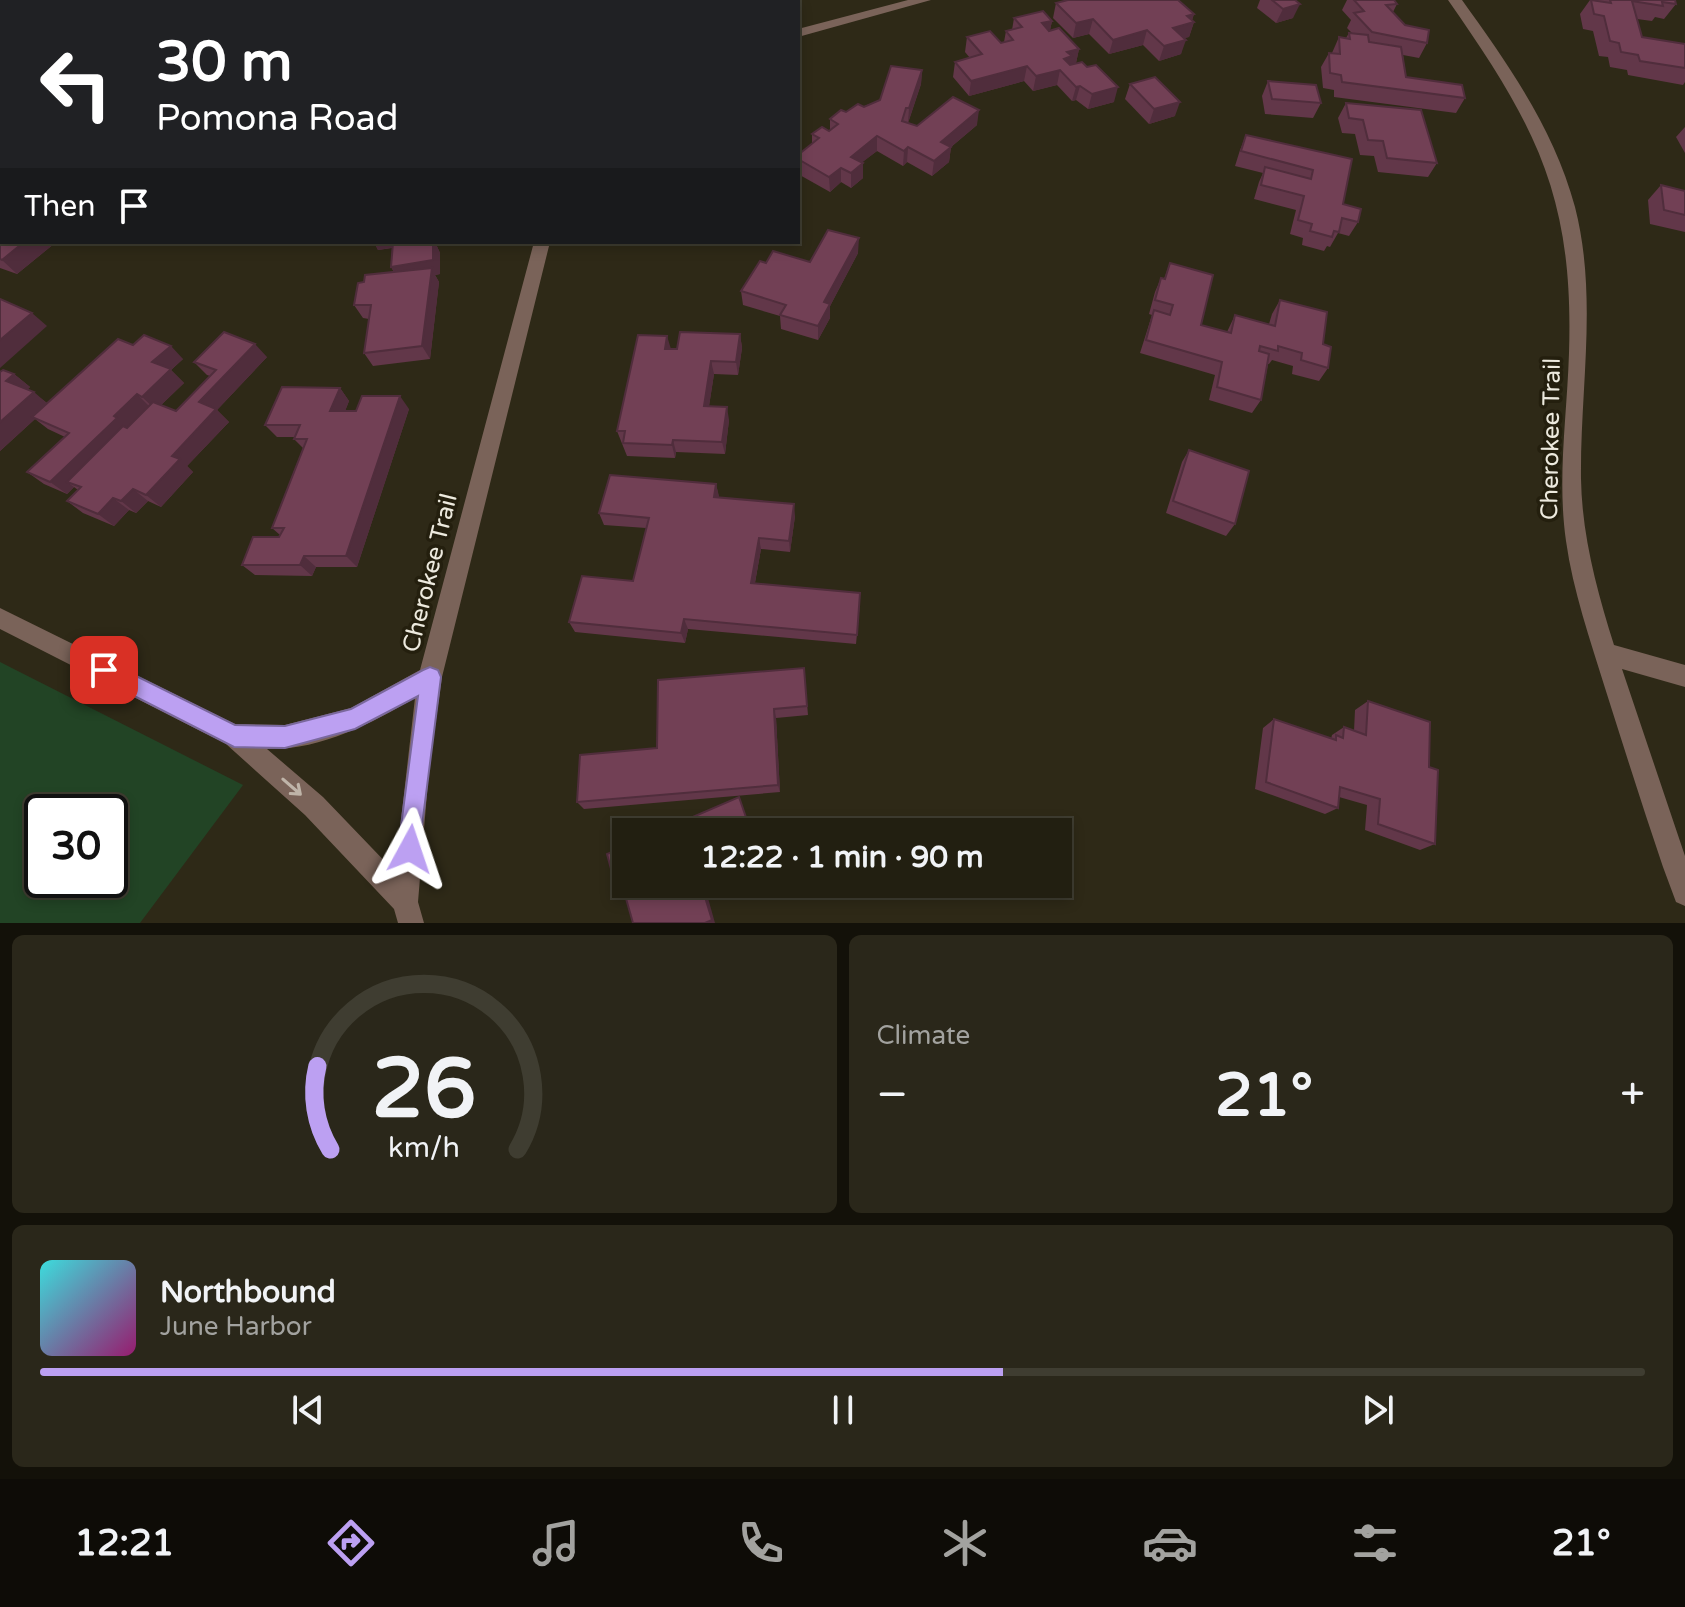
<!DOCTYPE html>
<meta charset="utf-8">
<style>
:root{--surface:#221f11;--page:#2a271a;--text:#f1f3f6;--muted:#a2a29f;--line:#3f3d31;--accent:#bca0f2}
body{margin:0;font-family:"Varela Round",sans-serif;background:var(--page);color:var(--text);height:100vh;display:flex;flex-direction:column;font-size:30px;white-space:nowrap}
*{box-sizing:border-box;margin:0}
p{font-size:26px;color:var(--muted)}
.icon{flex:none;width:44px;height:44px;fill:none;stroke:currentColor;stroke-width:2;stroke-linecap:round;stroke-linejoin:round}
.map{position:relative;height:923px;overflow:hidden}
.side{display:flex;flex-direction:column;gap:12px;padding:12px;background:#131109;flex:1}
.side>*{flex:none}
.top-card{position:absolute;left:0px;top:0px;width:800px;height:244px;box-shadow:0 4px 12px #0003,0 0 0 2px var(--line);background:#202124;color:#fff;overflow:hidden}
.speed{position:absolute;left:24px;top:794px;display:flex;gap:16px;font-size:40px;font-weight:700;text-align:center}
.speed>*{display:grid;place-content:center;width:104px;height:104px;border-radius:50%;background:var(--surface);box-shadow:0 4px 12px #0003,0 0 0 2px var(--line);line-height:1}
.speed .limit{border:4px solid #111;border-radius:12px;background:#fff;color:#111}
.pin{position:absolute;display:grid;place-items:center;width:68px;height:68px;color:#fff;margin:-34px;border-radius:16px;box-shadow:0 4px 12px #0006}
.me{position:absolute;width:88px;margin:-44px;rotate:5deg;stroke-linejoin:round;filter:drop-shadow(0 0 6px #0008)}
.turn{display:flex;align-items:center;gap:28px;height:168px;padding:0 24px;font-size:36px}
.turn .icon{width:104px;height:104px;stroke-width:2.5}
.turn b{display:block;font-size:56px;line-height:68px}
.then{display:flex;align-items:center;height:76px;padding:0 24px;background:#0003;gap:16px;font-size:30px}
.big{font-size:60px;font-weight:700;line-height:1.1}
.side .card{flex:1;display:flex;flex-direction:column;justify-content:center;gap:12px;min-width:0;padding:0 28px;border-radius:12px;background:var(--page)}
.side .dial{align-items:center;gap:0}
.dial svg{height:208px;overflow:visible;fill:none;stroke:var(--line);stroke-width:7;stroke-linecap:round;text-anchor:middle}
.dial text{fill:var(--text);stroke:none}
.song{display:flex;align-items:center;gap:24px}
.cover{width:96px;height:96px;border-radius:12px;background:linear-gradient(135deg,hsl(180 70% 55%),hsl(320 70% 35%))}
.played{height:8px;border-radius:4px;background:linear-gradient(90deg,var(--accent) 60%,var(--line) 60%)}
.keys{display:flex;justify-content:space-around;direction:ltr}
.heat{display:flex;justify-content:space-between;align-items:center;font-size:44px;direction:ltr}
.side .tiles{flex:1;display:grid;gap:12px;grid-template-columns:1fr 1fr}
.card:last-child{grid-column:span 2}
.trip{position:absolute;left:612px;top:818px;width:460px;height:80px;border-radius:0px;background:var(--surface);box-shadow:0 4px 12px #0003,0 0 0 2px var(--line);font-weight:700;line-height:80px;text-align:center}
.dock{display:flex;height:128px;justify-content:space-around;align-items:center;background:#0e0c07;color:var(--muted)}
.dock .icon{width:56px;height:56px}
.dock .on{color:var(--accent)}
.dock b{font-size:36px;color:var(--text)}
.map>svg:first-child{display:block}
.green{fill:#224425;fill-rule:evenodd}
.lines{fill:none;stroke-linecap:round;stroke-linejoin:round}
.street{fill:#7a6359;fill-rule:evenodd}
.wall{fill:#623749}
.shaded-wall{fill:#502d3c}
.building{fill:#724055;stroke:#502d3c;stroke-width:2}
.oneway{stroke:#bfb4a9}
.route{fill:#bca0f2;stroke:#7a689d;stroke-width:2}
.labels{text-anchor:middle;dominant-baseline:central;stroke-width:7;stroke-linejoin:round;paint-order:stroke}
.street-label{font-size:24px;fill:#edeade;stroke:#241f0e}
</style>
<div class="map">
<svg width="1685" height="923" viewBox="0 0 1685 923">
<rect width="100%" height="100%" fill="#2e2917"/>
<!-- green -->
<path class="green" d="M0,662l243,123 -103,138h-140zM42,812h68v68h-68z"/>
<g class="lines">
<!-- street -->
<g class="street">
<polygon points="267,0 286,0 288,2 269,2"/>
<polygon points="908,0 931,0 798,37 798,29"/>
<path d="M1448,0h14c46,64 92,129 113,207 23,90 5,181 6,272 1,57 16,112 33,166l71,20v22l-63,-18 63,187v50l-9,-4 -13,-35c-20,-59 -39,-119 -58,-179 -15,-49 -32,-97 -39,-147 -9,-63 1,-124 3,-188 5,-157 -33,-227 -121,-353z"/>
<path d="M534,242h16l-108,435 -13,92 -11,133 6,21h-26l-4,-14 -89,-94 -79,-71 -226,-115v-21l235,116 50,1 66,-17 69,-38zM415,698l-20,174 -72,-75 -56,-48c54,1 103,-25 148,-51z"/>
</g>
</g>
<!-- wall -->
<g class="wall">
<polygon points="0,0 2,2 2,38 0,37"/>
<polygon points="589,0 610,0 589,2"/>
<polygon points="1068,0 1179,0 1194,14 1192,20 1194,22 1189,37 1184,38 1181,54 1159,61 1143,45 1109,54 1089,34 1073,38 1053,18 1056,3"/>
<polygon points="1260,0 1295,0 1293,18 1276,23 1257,8"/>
<polygon points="1347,0 1394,0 1397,4 1393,12 1405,25 1427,43 1419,58 1403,55 1406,77 1465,98 1456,113 1334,97 1334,90 1323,88 1321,67 1329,53 1332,53 1339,37 1346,38 1349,33 1352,33 1347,28 1351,20 1342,10"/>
<polygon points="1590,0 1675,0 1676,4 1664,19 1655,17 1652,21 1637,19 1642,37 1685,44 1685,82 1683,85 1628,75 1627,70 1610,67 1608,57 1599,56 1593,31 1583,29 1580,14"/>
<polygon points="1014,18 1052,21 1050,30 1079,49 1076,63 1114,102 1088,109 1076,100 1072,101 1057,85 1033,91 1024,81 969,96 953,77 955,62 970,58 965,52 967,37 1001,43 1004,42 1006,31 1012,30"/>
<polygon points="922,70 921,84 908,123 917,126 977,125 951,147 949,162 932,176 907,162 903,166 877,151 862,162 863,163 863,178 851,188 841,182 830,192 798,174 798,155 812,144 812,134 830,130 830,119 880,100"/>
<polygon points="1268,81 1321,103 1313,118 1265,114 1262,96"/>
<polygon points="1130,84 1175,116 1149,124 1125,99"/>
<polygon points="1346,103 1437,163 1428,177 1378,172 1374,156 1360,155 1355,134 1342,133 1338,118"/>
<polygon points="1685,127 1685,153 1676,137"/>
<polygon points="1246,135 1352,159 1343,204 1358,222 1349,236 1338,233 1330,247 1327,246 1324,251 1302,245 1303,238 1290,234 1296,210 1254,199 1259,182 1263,173 1235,166 1240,150"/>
<polygon points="1661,185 1685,191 1685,232 1650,224 1648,200"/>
<polygon points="0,214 2,242 54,242 55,243 17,274 0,268"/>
<polygon points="374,242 435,242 440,253 440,274 435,275 439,282 430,359 373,366 364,353 369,319 363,318 354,305 364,282 394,272 391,267 392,248 378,250"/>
<polygon points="858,253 830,306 830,318 818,340 781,329 780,316 743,305 741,291 810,262"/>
<polygon points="1170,263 1201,325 1227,332 1235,315 1269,324 1272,314 1280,300 1323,344 1328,368 1319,381 1292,374 1293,366 1272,360 1269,364 1268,364 1261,400 1252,413 1209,400 1215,375 1140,353 1152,315 1149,314 1155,292 1161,278 1164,279"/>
<polygon points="740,334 742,348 738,375 714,374 709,406 729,420 725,454 676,452 675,458 627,456 617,431 671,349 677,349"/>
<polygon points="133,345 183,359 171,370 184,383 161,405 176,411 210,376 207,375 194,362 267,357 217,410 229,422 187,466 193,472 161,507 148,501 136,513 129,510 114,526 83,513 67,501 78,490 74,487 67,494 44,484 27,472 65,437 48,429 35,419 0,451 0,372 14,374 30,387 28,389 47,403"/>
<polygon points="340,388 349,401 345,411 409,409 357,567 316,567 312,576 255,575 242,565 279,537 280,535 272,528 303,448 294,439 295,437 277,437 265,425"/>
<polygon points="1189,450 1235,524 1226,536 1166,513 1182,462"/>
<polygon points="716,484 719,498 795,516 790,552 761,549 755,583 860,603 856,644 688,629 685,643 575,632 569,622 633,581 646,528 604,525 599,513"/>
<polygon points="804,668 808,715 776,718 780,792 584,809 577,802 657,748"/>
<polygon points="1368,701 1429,767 1435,844 1420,850 1365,830 1367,805 1339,797 1338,808 1325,814 1255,789 1263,728 1274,719 1331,739 1332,735 1344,727 1354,731 1355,710"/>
</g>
<!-- shaded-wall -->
<g class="shaded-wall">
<polygon points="1300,4 1293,18 1276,23 1283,9"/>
<polygon points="1194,14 1191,23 1194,22 1189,37 1168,42 1173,28 1187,16"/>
<polygon points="1093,19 1089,34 1073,38 1076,23"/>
<polygon points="1052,21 1049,35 1042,23"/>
<polygon points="1147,30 1143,45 1109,54 1113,40"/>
<polygon points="1186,40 1181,54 1159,61 1164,46"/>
<polygon points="1079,49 1076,63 1061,71 1067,52"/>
<polygon points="1027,66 1024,81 969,96 971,81"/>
<polygon points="922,70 921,84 908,123 909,108"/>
<polygon points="1060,70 1057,85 1033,91 1036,76"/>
<polygon points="1080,86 1076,100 1072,101 1076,87"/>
<polygon points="1118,87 1114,102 1088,109 1092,94"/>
<polygon points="1180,102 1175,116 1149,124 1154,109"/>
<polygon points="979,110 977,125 939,157 941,142"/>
<polygon points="877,136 877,151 851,171 851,157"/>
<polygon points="908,147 907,162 903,166 904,151"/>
<polygon points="951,147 949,162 932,176 934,161"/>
<polygon points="863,163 863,178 851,188 851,173"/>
<polygon points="841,168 841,182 830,192 829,177"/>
<polygon points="859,238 858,253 830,306 830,318 818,340 818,326 824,302"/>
<polygon points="24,242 54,242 55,243 17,274 2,260"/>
<polygon points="374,242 407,242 409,245 378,250"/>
<polygon points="433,242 435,242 440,253 440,274 435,275 439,282 430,359 422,346 399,281 391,267"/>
<polygon points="32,313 47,326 0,368 0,340"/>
<polygon points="740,334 742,348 738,375 736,362"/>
<polygon points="667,336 671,349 665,349"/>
<polygon points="255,344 267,357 217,410 229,422 187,466 193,472 161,507 146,495 172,456 199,402"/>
<polygon points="171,346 183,359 171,370 184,383 156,410 142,397 152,362"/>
<polygon points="711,361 714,374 707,419 704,406"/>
<polygon points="14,374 30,387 22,394 6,381"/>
<polygon points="340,388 349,401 340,424 330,411"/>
<polygon points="34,392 49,405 32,417 35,419 0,451 0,422"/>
<polygon points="137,394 150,407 67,482 74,487 67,494 50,482 114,416"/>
<polygon points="400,396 409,409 357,567 346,556"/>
<polygon points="727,407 729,420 725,454 722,442"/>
<polygon points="673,440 676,452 675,458 672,445"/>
<polygon points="716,484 719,496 716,509 714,497"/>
<polygon points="133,489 148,501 136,513 121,501"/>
<polygon points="113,498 129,510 114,526 98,514"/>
<polygon points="794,504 795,516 790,552 789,541"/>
<polygon points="759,538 761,549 753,593 751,583"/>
<polygon points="304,556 316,567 312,576 300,565"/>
<polygon points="684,619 688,629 685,643 681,633"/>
<polygon points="774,709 776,718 780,792 778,785"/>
<polygon points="701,884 704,884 715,923 705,923"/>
<polygon points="623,888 629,892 623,895 617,891"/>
</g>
<!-- building -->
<g class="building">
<polygon points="0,0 30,0 37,2 2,2 2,27 0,26"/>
<polygon points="1068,0 1178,0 1194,14 1187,16 1194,22 1173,28 1186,40 1164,46 1147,30 1113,40 1093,19 1076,23 1056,3"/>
<polygon points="1272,0 1295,0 1300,4 1283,9"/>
<polygon points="1354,0 1394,0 1397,4 1386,5 1405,25 1429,30 1427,43 1372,32 1354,13 1364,11"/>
<polygon points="1591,0 1611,3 1610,0 1675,0 1676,4 1662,2 1663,6 1632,1 1642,37 1685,44 1685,68 1640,61 1638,55 1621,52 1619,43 1610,41 1604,16 1594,14"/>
<polygon points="1043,11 1052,21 1042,23 1049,31 1059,28 1079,49 1067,52 1072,56 1064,59 1070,65 1082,62 1087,67 1096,65 1118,87 1092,94 1080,86 1076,87 1060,70 1036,76 1027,66 971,81 955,62 982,54 967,37 990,31 1001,43 1013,40 1006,31 1022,27 1014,18"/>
<polygon points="1349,33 1368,35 1369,42 1401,47 1406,77 1462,85 1465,98 1342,82 1341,75 1330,73 1329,53 1340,54 1339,37 1350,39"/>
<polygon points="891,66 922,70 909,108 906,108 902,121 917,126 953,97 979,110 941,142 951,147 934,161 908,147 904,151 877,136 851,157 863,163 851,173 841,168 829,177 798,159 798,155 819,138 812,134 822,127 829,131 838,124 830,119 841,110 846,112 858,104 864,107 880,100"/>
<polygon points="1155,77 1180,102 1154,109 1130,84"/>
<polygon points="1268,81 1316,85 1321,103 1272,99"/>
<polygon points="1346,103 1421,110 1437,163 1387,158 1383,141 1368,140 1363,120 1349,118"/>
<polygon points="1246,135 1352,159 1343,204 1361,209 1358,222 1342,218 1339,232 1334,231 1332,237 1310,231 1312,224 1298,220 1304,196 1261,185 1265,167 1311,179 1313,170 1241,151"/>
<polygon points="1661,185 1685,191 1685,215 1664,210"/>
<polygon points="0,214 2,215 2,242 24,242 2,260 0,259"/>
<polygon points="828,230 859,238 824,302 830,304 818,326 780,315 786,305 741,291 760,261 766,263 773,251 810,262"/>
<polygon points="400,242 433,242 433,260 391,267 393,243"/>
<polygon points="1170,263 1213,275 1201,325 1231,333 1235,315 1275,326 1280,300 1327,312 1323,344 1331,347 1328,368 1301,360 1302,353 1278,346 1278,351 1260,346 1259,351 1269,354 1261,400 1217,387 1222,362 1146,340 1154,310 1170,315 1173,305 1155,300 1161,278 1165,279"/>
<polygon points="432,268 422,346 364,353 371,305 354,305 358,283 364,282 365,275"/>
<polygon points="0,299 32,313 0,340"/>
<polygon points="224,332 255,344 199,402 216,409 172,456 180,459 146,495 133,489 121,501 113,498 98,514 67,501 81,487 67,482 123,426 127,428 153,402 176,411 216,370 194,362"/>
<polygon points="680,332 740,334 736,362 711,361 704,406 727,407 722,442 673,440 672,445 623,443 625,431 617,431 638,335 667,336 665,349 677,349"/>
<polygon points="144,335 171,346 152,362 171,369 142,397 137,394 114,416 117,418 50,482 27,472 69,433 32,417 118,339 133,345"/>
<polygon points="3,370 14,374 6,381 34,392 0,422 0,372"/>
<polygon points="282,387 340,388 330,411 356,411 362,396 400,396 346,556 304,556 300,565 242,565 253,537 279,537 284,528 272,528 307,439 294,439 300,425 265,425"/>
<polygon points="1189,450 1249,471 1235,524 1173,501"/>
<polygon points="610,475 716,484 714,497 794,504 789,541 759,538 751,583 860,593 857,635 684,619 681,633 569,622 582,576 633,581 649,518 599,513"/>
<polygon points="804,668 807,706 774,709 778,785 577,802 580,755 657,748 658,680"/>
<polygon points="1368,701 1430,722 1429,767 1438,770 1435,844 1378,824 1380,799 1340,787 1338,808 1266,782 1274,719 1336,740 1336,735 1343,738 1344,727 1366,735"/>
<polygon points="739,797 751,832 658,832"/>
<polygon points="626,846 626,884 701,884 712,920 705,923 633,923 623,888 617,891 607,854"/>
</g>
<!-- one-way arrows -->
<defs><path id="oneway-shaft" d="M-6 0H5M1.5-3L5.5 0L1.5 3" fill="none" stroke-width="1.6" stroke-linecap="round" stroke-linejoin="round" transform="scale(2)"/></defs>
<use class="oneway" href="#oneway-shaft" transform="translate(292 787) rotate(41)"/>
<!-- route -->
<polygon class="route" points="104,660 235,725 285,726 351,709 423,670 430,667 438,670 441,677 418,857 410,861 402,857 398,849 418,696 355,729 285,748 234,747 97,677 94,670 97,663"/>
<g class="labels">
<!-- street labels -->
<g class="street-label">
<text transform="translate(1551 439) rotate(-89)">Cherokee Trail</text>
<text transform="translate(430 573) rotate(-76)">Cherokee Trail</text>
</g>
</g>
</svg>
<div class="speed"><div class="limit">30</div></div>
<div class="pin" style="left:104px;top:670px;background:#d93025"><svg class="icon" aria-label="arrive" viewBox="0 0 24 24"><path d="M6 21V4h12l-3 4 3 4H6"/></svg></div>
<svg class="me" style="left:410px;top:849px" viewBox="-20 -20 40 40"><path d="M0-17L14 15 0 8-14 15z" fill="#bca0f2" stroke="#fff" stroke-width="4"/></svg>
<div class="trip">12:22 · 1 min · 90 m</div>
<div class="top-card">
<div class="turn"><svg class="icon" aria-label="left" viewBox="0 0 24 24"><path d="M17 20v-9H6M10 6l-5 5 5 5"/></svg><div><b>30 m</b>Pomona Road</div></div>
<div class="then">Then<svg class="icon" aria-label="arrive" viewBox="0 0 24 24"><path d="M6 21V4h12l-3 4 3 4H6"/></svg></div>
</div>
</div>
<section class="side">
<div class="tiles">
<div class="card dial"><svg viewBox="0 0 100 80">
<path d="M14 69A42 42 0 1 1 86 69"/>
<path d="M14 69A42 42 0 0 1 9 37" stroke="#bca0f2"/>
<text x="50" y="56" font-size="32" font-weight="700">26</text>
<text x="50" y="72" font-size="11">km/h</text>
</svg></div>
<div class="card"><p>Climate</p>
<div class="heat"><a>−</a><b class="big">21°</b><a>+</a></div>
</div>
<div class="card">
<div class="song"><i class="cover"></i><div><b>Northbound</b><p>June Harbor</p></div></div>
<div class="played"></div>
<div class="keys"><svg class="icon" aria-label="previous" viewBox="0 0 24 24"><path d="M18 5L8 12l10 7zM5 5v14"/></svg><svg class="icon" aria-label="pause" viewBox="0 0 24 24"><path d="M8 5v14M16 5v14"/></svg><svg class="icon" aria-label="next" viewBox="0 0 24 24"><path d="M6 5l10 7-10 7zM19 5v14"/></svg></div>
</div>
</div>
</section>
<nav class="dock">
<b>12:21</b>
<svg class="icon on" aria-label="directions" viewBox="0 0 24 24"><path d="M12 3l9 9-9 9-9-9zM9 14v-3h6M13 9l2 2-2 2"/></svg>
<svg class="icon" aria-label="music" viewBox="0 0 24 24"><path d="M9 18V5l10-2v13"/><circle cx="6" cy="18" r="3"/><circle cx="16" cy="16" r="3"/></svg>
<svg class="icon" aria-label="phone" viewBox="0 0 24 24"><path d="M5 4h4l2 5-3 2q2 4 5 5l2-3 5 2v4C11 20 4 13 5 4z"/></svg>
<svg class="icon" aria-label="climate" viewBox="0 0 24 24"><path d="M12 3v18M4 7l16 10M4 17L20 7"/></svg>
<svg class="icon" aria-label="car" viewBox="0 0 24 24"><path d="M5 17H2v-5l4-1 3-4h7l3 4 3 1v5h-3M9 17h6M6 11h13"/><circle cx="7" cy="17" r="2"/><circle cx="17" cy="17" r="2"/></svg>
<svg class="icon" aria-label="filters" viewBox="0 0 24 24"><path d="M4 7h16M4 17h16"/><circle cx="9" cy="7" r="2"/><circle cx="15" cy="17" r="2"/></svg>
<b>21°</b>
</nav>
